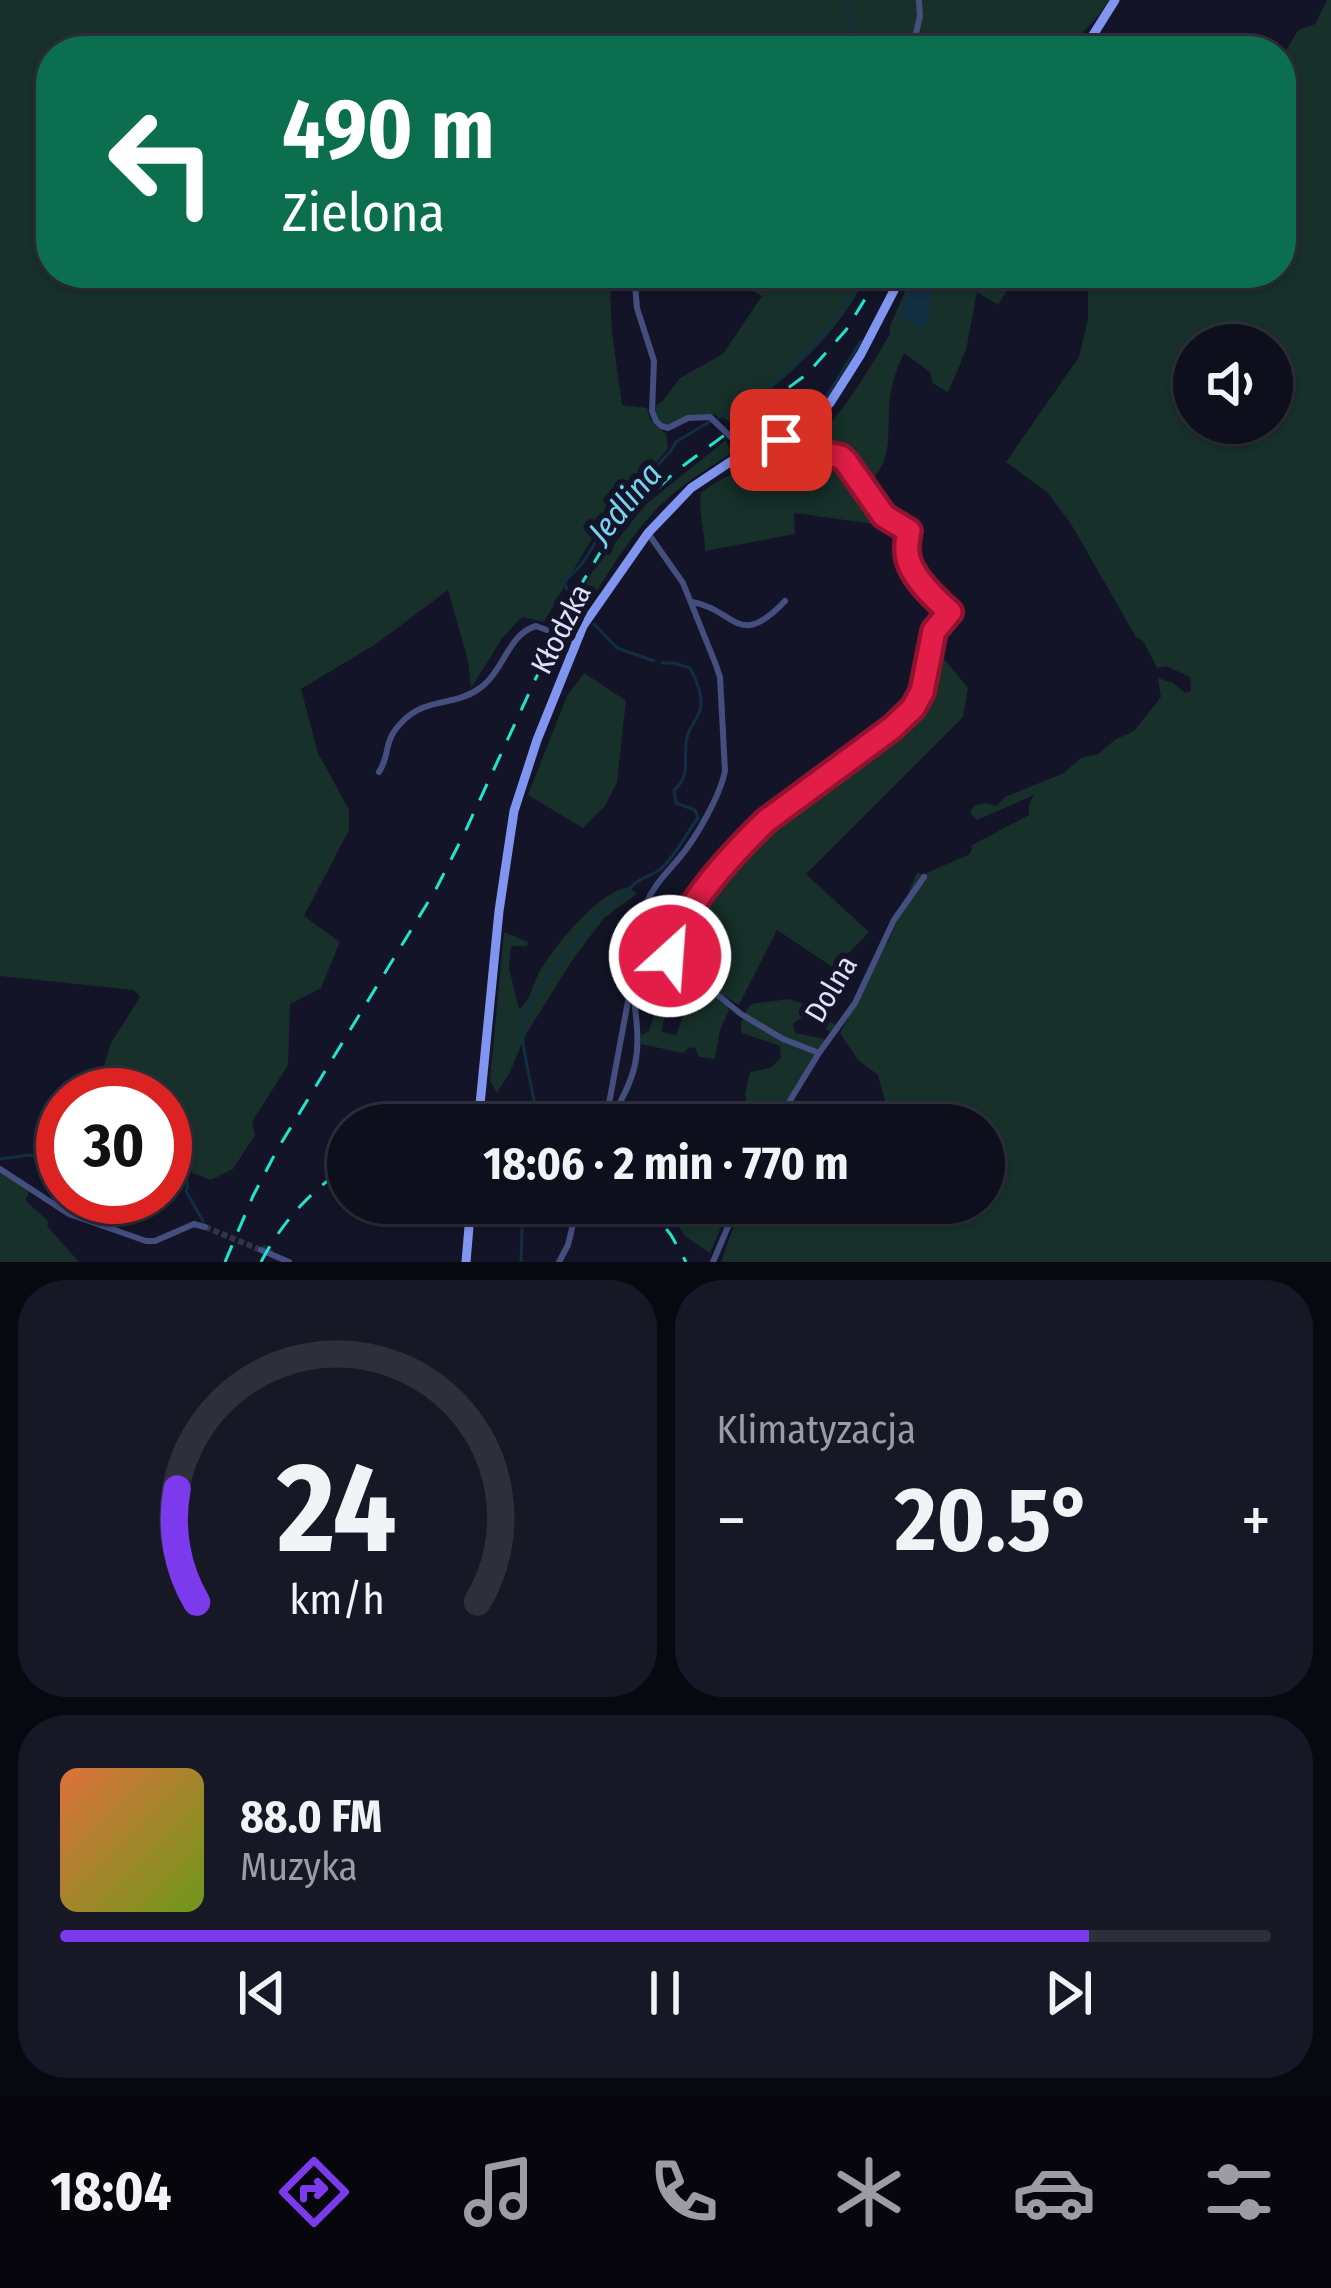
<!DOCTYPE html>
<html lang="pl">
<meta charset="utf-8">
<style>
:root{--surface:#0e0f1d;--page:#171826;--text:#f1f3f6;--muted:#9b9ca4;--line:#2e2f3b;--accent:#7c3aed}
body{margin:0;font-family:"Fira Sans Condensed",sans-serif;background:var(--page);color:var(--text);height:100vh;display:flex;flex-direction:column;font-size:45px;white-space:nowrap}
*{box-sizing:border-box;margin:0}
p{font-size:39px;color:var(--muted)}
.icon{flex:none;width:66px;height:66px;fill:none;stroke:currentColor;stroke-width:2;stroke-linecap:round;stroke-linejoin:round}
.map{position:relative;height:1262px;overflow:hidden}
.panel{display:flex;flex-direction:column;gap:18px;padding:18px;background:#080810;flex:1}
.panel>*{flex:none}
.banner{position:absolute;left:36px;top:36px;width:1260px;height:252px;border-radius:48px;box-shadow:0 3px 9px #0004,0 0 0 3px var(--line);background:#0b6e4f;color:#fff;overflow:hidden}
.tools{position:absolute;left:1173px;top:324px;display:grid;gap:24px}
.tools a{display:grid;place-items:center;width:120px;height:120px;border-radius:50%;background:var(--surface);box-shadow:0 3px 9px #0004,0 0 0 3px var(--line);font-size:60px}
.speed{position:absolute;left:36px;top:1068px;display:flex;gap:24px;font-size:60px;font-weight:700;text-align:center}
.speed>*{display:grid;place-content:center;width:156px;height:156px;border-radius:50%;background:var(--surface);box-shadow:0 3px 9px #0004,0 0 0 3px var(--line);line-height:1}
.speed .limit{border:18px solid #d22;background:#fff;color:#111}
.pin{position:absolute;display:grid;place-items:center;width:102px;height:102px;color:#fff;margin:-51px;border-radius:24px;box-shadow:0 6px 18px #0006}
.me{position:absolute;width:132px;margin:-66px;rotate:26deg;stroke-linejoin:round;filter:drop-shadow(0 0 9px #0008)}
.turn{display:flex;align-items:center;gap:42px;height:252px;padding:0 48px;font-size:54px}
.turn .icon{width:156px;height:156px;stroke-width:2.5}
.turn b{display:block;font-size:84px;line-height:102px}
.big{font-size:90px;font-weight:700;line-height:1.1}
.panel .card{flex:1;display:flex;flex-direction:column;justify-content:center;gap:18px;min-width:0;padding:0 42px;border-radius:48px;background:var(--page)}
.panel .dial{align-items:center;gap:0}
.dial svg{height:312px;overflow:visible;fill:none;stroke:var(--line);stroke-width:7;stroke-linecap:round;text-anchor:middle}
.dial text{fill:var(--text);stroke:none}
.song{display:flex;align-items:center;gap:36px}
.cover{width:144px;height:144px;border-radius:18px;background:linear-gradient(135deg,hsl(20 70% 55%),hsl(80 70% 35%))}
.played{height:12px;border-radius:6px;background:linear-gradient(90deg,var(--accent) 85%,var(--line) 85%)}
.keys{display:flex;justify-content:space-around;direction:ltr}
.heat{display:flex;justify-content:space-between;align-items:center;font-size:66px;direction:ltr}
.panel .tiles{flex:1;display:grid;gap:18px;grid-template-columns:1fr 1fr}
.card:last-child{grid-column:span 2}
.trip{position:absolute;left:327px;top:1104px;width:678px;height:120px;border-radius:60px;background:var(--surface);box-shadow:0 3px 9px #0004,0 0 0 3px var(--line);font-weight:700;line-height:120px;text-align:center}
.dock{display:flex;height:192px;justify-content:space-around;align-items:center;background:#06060c;color:var(--muted)}
.dock .icon{width:84px;height:84px}
.dock .active{color:var(--accent)}
.dock b{font-size:54px;color:var(--text)}
.map>svg:first-child{display:block}
.green{fill:#17302a;fill-rule:evenodd}
.water{fill:#112e42}
.lines{fill:none;stroke-linecap:round;stroke-linejoin:round}
.stream{stroke:#112e42;stroke-width:3}
.minor-tunnel{stroke:#313347;stroke-width:6;stroke-dasharray:6 3;stroke-linecap:butt}
.minor{stroke:#444f80;stroke-width:6}
.secondary{stroke:#8095ef;stroke-width:9}
.rail{stroke:#21e4cd;stroke-width:3;stroke-dasharray:18 15;stroke-linecap:butt}
.route-casing{stroke:#92132f;stroke-width:30}
.route{stroke:#e11d48;stroke-width:21}
.labels{text-anchor:middle;dominant-baseline:central;stroke-width:12;stroke-linejoin:round;paint-order:stroke}
.street-label{font-size:30px;fill:#dee1fb;stroke:#131427}
.water-label{font-size:33px;font-style:italic;fill:#78d1ee;stroke:#131427}
</style>
<div class="map">
<svg width="1331" height="1262" viewBox="0 0 1331 1262">
<rect width="100%" height="100%" fill="#131427"/>
<!-- green -->
<g class="green">
<path d="M0,0h1109l-9,14 -34,37h-1015v222h570l-11,11 2,48 10,73 25,3c3,12 7,19 19,25l2,15c-13,19 -31,32 -46,50 -31,36 -53,82 -78,124l-22,-5 -19,20 -32,51 -3,-27 -20,-71 -72,54 -75,45 17,64 31,57v20l-45,86 36,26 -19,46 -31,16 -2,61 -36,57 3,13 -22,34 -22,11 -21,-8 -25,-19v-58h-51l-13,-19 10,-33 29,-46 -6,-7 -134,-14z"/>
<path d="M1327,0h4v1262h-610l21,-59h242v-78h-168l24,-14 40,6 6,-13 -8,-29 -20,-15 -18,-27 51,-97 26,-64 5,3 48,-21 2,-9 57,-30v-11l5,-9 -57,25 -7,-8 4,-6 12,-3 11,3 8,-9 59,-24 17,-15 17,-4 18,-15 18,-8 27,-34 -3,-19 15,5 12,10 6,-2 -1,-14 -24,-11 -9,2 -14,-27 -7,-4 -65,-113 -24,-32 -41,-30 73,-105 9,-38v-46h193v-214l17,-29 17,-6zM1194,345h78v78h-78z"/>
<path d="M715,273h154c-9,14 -16,29 -26,42 -30,42 -73,75 -113,107 -25,-17 -44,-1 -69,4l-5,-5 -1,-15 7,-4 18,-24 43,-24 39,-58 -35,-20z"/>
<path d="M913,273h104l-19,32 -21,-13 -11,58 -18,42 -16,-9 -1,-10 -27,-20c-5,12 -11,25 -13,38 -7,42 8,67 -29,99l27,36 -95,-13 1,21 -90,17c0,-20 -7,-39 -4,-58 34,-26 50,-23 86,-37 45,-18 79,-83 103,-122v-8z"/>
<path d="M726,440l6,13c-29,18 -59,37 -82,63 -31,35 -54,78 -80,117l-6,-2 27,-57 53,-68z"/>
<path d="M935,648l33,40 -5,29 -157,157 63,58 -35,36 -57,-38 -38,75 -30,-18 -33,-13c-3,-31 10,-51 27,-75 42,-60 85,-89 142,-132 23,-17 62,-40 77,-65 9,-16 10,-37 13,-54z"/>
<polygon points="584,673 626,701 617,782 605,806 583,828 528,795 567,696"/>
<path d="M629,887l8,7 -33,24 -31,41 -47,75 -16,38 -13,21 -7,-12 14,-149 24,10 -1,4h-16l-2,22 10,41c12,-9 12,-21 19,-34 13,-26 62,-85 91,-88z"/>
<path d="M703,994c13,1 20,4 26,16l-9,20 -5,29 -16,-2 -4,-9 -5,-1 -7,6 -42,-9v-9l8,-4 10,-32 7,-4 1,13 -6,24 15,3 12,-33z"/>
<path d="M789,999l18,6 28,20 -5,7 -23,-18 -14,10 2,9 29,6 -2,8 -52,78h-59l-1,-8 31,-1 7,-7 -3,-15 5,-22 20,-4 11,-10 -1,-12 -38,-13c-3,-12 2,-19 9,-29z"/>
<polygon points="628,1103 672,1125 614,1125"/>
<polygon points="0,1170 31,1188 25,1200 49,1222 47,1226 79,1262 0,1262"/>
<polygon points="663,1203 731,1203 710,1253 685,1236"/>
</g>
<!-- water -->
<polygon class="water" points="916,276 922,276 932,284 928,322 921,329 900,315"/>
<g class="lines">
<!-- stream -->
<g class="stream">
<path d="M846,0c7,17 11,31 3,48l2,3"/>
<polyline points="812,410 827,396 861,341"/>
<path d="M719,417c60,-30 113,-84 145,-144"/>
<path d="M571,595l-9,-14c25,-13 34,-45 51,-67 17,-23 39,-42 58,-63l5,-9 33,-20"/>
<polyline points="594,624 617,648 654,661"/>
<path d="M539,1125c-3,-21 -20,-84 -16,-101 10,-38 40,-64 63,-92 12,-15 19,-34 40,-36 8,-20 25,-17 37,-29 15,-15 23,-33 35,-49l-3,-8 -19,-7 -2,-13c19,-15 7,-36 14,-56 4,-10 11,-17 13,-28 1,-12 -5,-27 -11,-38l-16,-5h-12"/>
<polyline points="0,1159 30,1155 51,1159 63,1158"/>
<path d="M165,1159c11,9 28,15 21,32l17,30"/>
<polyline points="264,1246 272,1251"/>
<polyline points="521,1262 522,1229 529,1203"/>
</g>
<!-- minor-tunnel -->
<polyline class="minor-tunnel" points="205,1227 261,1250"/>
<!-- minor -->
<g class="minor">
<polyline points="912,51 920,16 919,0"/>
<polyline points="634,273 637,308 654,361 652,411 656,421 661,426 668,428 688,418 710,417 732,438 743,455"/>
<path d="M781,440l16,8 44,9 5,5 38,54 25,15c-5,36 14,57 40,81l-15,19 -11,61 -10,16 -21,20 -126,93c-30,29 -113,114 -92,157l40,14 27,22 42,25 36,14"/>
<path d="M692,602c43,7 46,49 93,-1"/>
<path d="M379,772c12,-18 3,-30 23,-50 23,-25 53,-15 78,-34 24,-17 28,-54 56,-62l40,15"/>
<path d="M605,1125l41,-221c8,-20 21,-31 34,-47 16,-19 40,-61 45,-86l-5,-94 -4,-12 -33,-82 -35,-50"/>
<path d="M608,1125c29,-53 34,-65 26,-126l-5,-5"/>
<polyline points="775,1125 819,1053 855,1003 894,920 924,877"/>
<polyline points="0,1169 69,1214 146,1241 155,1241 194,1224 205,1227"/>
<polyline points="261,1250 289,1262"/>
<polyline points="559,1262 568,1245 578,1203"/>
<polyline points="713,1262 738,1203"/>
</g>
<!-- secondary -->
<g class="secondary">
<polyline points="1083,51 1115,0"/>
<polyline points="478,1125 499,911 514,811 537,740 583,626 648,533 691,488 730,462 781,440 806,425 830,403 861,354 903,273"/>
<polyline points="466,1262 471,1203"/>
</g>
<!-- rail -->
<g class="rail">
<polyline points="646,1203 671,1235 686,1262"/>
<polyline points="225,1262 253,1196 277,1150 436,889 464,834 572,600 604,546 629,516 676,471 807,374 846,330 881,273"/>
<path d="M261,1262c21,-40 49,-71 87,-96"/>
</g>
</g>
<g class="lines">
<!-- route casing -->
<g class="route-casing">
<path id="route" d="M670,956c7,-44 64,-104 96,-135l126,-93 21,-20 9,-16 12,-61 16,-19c-16,-14 -42,-38 -43,-60 -1,-2 1,-18 2,-21l-25,-15 -38,-54 -5,-5 -44,-9 -16,-8"/>
</g>
<!-- route -->
<use href="#route" class="route"/>
</g>
<g class="labels">
<!-- street labels -->
<g class="street-label">
<text transform="translate(561 629) rotate(-63)">Kłodzka</text>
<text transform="translate(831 989) rotate(-59)">Dolna</text>
</g>
<!-- water labels -->
<g class="water-label">
<text transform="translate(625 503) rotate(-50)">Jedlina</text>
</g>
</g>
</svg>
<div class="tools">
<a><svg class="icon" aria-label="sound" viewBox="0 0 24 24"><path d="M4 9h4l5-4v14l-5-4H4zM17 9q2 3 0 6"/></svg></a>
</div>
<div class="speed"><div class="limit">30</div></div>
<div class="pin" style="left:781px;top:440px;background:#d93025"><svg class="icon" aria-label="arrive" viewBox="0 0 24 24"><path d="M6 21V4h12l-3 4 3 4H6"/></svg></div>
<svg class="me" style="left:670px;top:956px" viewBox="-20 -20 40 40"><circle r="17" fill="#e11d48" stroke="#fff" stroke-width="3"/><path d="M0-11L8 9 0 5-8 9z" fill="#fff"/></svg>
<div class="trip">18:06 · 2 min · 770 m</div>
<div class="banner">
<div class="turn"><svg class="icon" aria-label="left" viewBox="0 0 24 24"><path d="M17 20v-9H6M10 6l-5 5 5 5"/></svg><div><b>490 m</b>Zielona</div></div>
</div>
</div>
<section class="panel">
<div class="tiles">
<div class="card dial"><svg viewBox="0 0 100 80">
<path d="M14 69A42 42 0 1 1 86 69"/>
<path d="M14 69A42 42 0 0 1 9 40" stroke="#7c3aed"/>
<text x="50" y="56" font-size="32" font-weight="700">24</text>
<text x="50" y="72" font-size="11">km/h</text>
</svg></div>
<div class="card"><p>Klimatyzacja</p>
<div class="heat"><a>−</a><b class="big">20.5°</b><a>+</a></div>
</div>
<div class="card">
<div class="song"><i class="cover"></i><div><b>88.0 FM</b><p>Muzyka</p></div></div>
<div class="played"></div>
<div class="keys"><svg class="icon" aria-label="previous" viewBox="0 0 24 24"><path d="M18 5L8 12l10 7zM5 5v14"/></svg><svg class="icon" aria-label="pause" viewBox="0 0 24 24"><path d="M8 5v14M16 5v14"/></svg><svg class="icon" aria-label="next" viewBox="0 0 24 24"><path d="M6 5l10 7-10 7zM19 5v14"/></svg></div>
</div>
</div>
</section>
<nav class="dock">
<b>18:04</b>
<svg class="icon active" aria-label="directions" viewBox="0 0 24 24"><path d="M12 3l9 9-9 9-9-9zM9 14v-3h6M13 9l2 2-2 2"/></svg>
<svg class="icon" aria-label="music" viewBox="0 0 24 24"><path d="M9 18V5l10-2v13"/><circle cx="6" cy="18" r="3"/><circle cx="16" cy="16" r="3"/></svg>
<svg class="icon" aria-label="phone" viewBox="0 0 24 24"><path d="M5 4h4l2 5-3 2q2 4 5 5l2-3 5 2v4C11 20 4 13 5 4z"/></svg>
<svg class="icon" aria-label="climate" viewBox="0 0 24 24"><path d="M12 3v18M4 7l16 10M4 17L20 7"/></svg>
<svg class="icon" aria-label="car" viewBox="0 0 24 24"><path d="M5 17H2v-5l4-1 3-4h7l3 4 3 1v5h-3M9 17h6M6 11h13"/><circle cx="7" cy="17" r="2"/><circle cx="17" cy="17" r="2"/></svg>
<svg class="icon" aria-label="filters" viewBox="0 0 24 24"><path d="M4 7h16M4 17h16"/><circle cx="9" cy="7" r="2"/><circle cx="15" cy="17" r="2"/></svg>
</nav>
